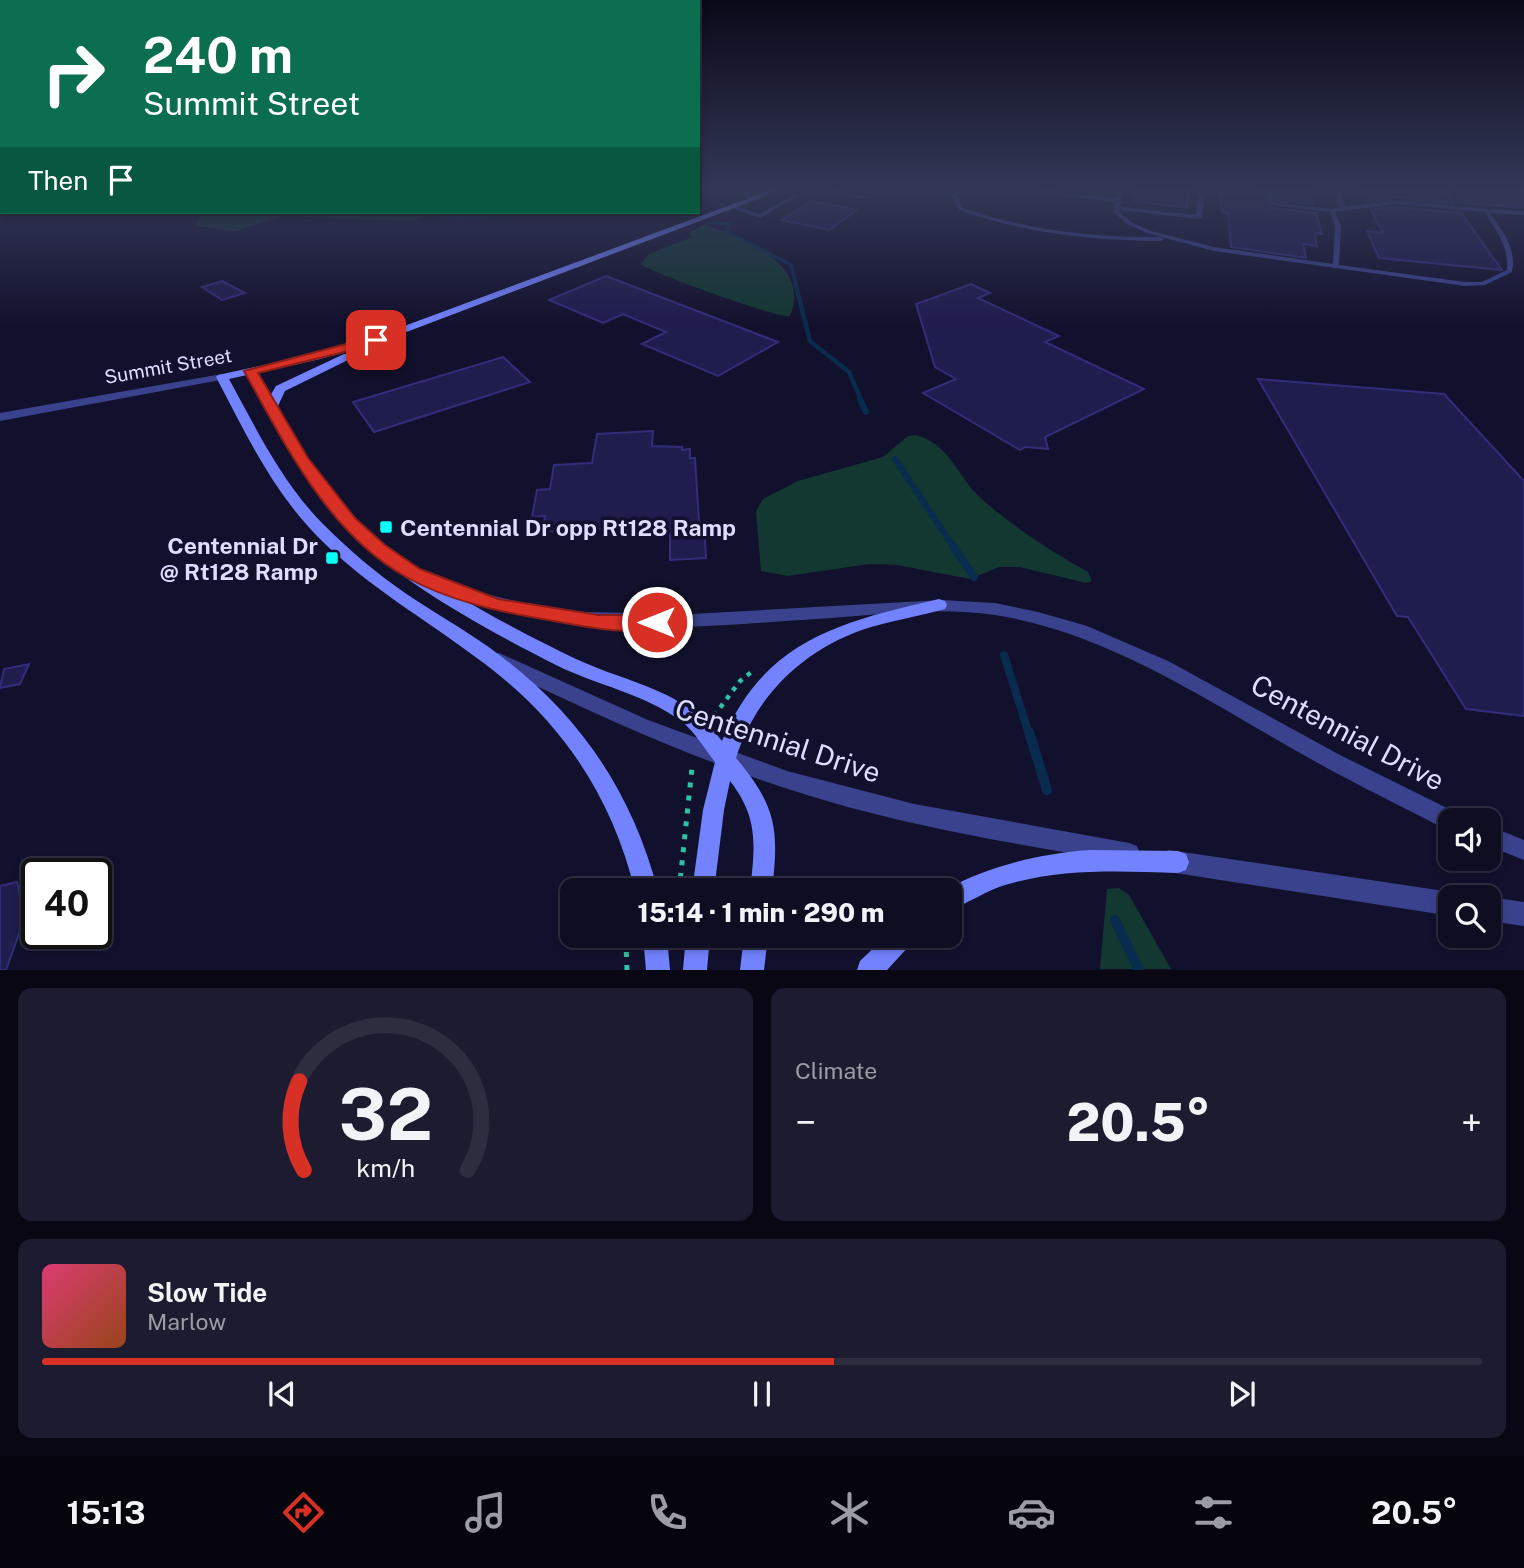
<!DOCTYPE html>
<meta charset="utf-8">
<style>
:root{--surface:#0e0d22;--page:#1c1b2f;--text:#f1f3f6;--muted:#9b9ca5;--line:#2e2d40;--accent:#d93025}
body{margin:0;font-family:"Public Sans",sans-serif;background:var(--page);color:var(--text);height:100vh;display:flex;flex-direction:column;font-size:26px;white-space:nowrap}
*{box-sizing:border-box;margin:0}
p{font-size:23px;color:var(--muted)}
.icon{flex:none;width:38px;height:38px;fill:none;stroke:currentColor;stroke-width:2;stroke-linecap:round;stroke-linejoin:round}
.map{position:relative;height:970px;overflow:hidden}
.panel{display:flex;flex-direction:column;gap:18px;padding:18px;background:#080713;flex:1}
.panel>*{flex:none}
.banner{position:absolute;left:0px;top:0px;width:700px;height:214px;box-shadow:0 4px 10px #0003,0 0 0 2px var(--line);background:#0b6e4f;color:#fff;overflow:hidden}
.tools{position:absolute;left:1438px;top:808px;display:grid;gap:14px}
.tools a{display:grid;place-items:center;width:63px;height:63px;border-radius:14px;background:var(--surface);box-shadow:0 4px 10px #0003,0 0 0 2px var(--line);font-size:35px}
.speed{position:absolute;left:21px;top:858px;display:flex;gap:14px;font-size:35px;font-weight:700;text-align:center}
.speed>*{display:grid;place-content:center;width:91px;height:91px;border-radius:50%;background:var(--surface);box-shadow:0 4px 10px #0003,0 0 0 2px var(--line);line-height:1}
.speed .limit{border:4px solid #111;border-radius:10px;background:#fff;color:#111}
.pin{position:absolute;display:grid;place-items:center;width:60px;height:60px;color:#fff;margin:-30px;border-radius:14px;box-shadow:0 4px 10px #0006}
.me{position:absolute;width:77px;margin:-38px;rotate:270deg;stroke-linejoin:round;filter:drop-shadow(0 0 5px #0008)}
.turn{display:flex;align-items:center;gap:24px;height:147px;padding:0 28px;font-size:32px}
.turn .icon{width:91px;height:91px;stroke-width:2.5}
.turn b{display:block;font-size:49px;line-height:60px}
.then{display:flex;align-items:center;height:66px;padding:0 28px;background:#0003;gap:14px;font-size:26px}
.big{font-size:52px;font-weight:800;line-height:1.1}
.panel .tile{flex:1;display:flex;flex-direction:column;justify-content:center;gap:10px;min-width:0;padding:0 24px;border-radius:14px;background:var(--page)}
.panel .dial{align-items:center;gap:0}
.dial svg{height:182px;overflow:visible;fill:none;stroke:var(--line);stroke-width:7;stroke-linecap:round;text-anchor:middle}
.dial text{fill:var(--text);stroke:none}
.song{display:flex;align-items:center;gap:21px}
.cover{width:84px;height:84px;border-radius:10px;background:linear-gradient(135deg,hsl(340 70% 55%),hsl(20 70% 35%))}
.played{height:7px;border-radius:4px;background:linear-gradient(90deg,var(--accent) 55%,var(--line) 55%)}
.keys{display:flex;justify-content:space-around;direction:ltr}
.heat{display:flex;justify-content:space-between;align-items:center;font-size:38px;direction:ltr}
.panel .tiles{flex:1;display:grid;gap:18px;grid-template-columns:1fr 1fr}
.tile:last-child{grid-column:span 2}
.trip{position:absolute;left:560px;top:878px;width:402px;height:70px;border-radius:14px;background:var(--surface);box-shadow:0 4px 10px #0003,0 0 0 2px var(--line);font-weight:800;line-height:70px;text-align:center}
.menu{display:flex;height:112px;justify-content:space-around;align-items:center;background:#06050e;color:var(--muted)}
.menu .icon{width:49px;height:49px}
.menu .active{color:var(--accent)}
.menu b{font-size:32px;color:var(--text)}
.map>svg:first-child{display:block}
.green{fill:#133731}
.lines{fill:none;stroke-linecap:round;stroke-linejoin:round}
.stream-far4{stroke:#092b4d;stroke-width:3.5}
.stream-far3{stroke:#092b4d;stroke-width:4.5}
.stream-far2{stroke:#092b4d;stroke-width:6}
.stream-far1{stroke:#092b4d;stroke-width:8}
.stream{stroke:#092b4d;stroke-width:10}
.building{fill:#1f1c4e;stroke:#322d7b;stroke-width:2}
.path-far1{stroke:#2dc3a5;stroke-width:4.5;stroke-dasharray:4.5 6;stroke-linecap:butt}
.path{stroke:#2dc3a5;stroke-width:5;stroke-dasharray:5 8;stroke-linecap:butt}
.service{fill:#3a428d;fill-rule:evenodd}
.tertiary{fill:#3a428d;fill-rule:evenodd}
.secondary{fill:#7383ff;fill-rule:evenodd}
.route{fill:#d93025;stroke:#8d1f18;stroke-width:2}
.poi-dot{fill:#08fff6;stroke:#12112d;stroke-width:2.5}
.labels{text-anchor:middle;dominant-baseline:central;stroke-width:7;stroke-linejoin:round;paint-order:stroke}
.far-street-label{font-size:19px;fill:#dcddff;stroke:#12112d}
.poi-label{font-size:23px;font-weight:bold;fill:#dcddff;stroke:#12112d;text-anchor:start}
.near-street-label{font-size:28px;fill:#dcddff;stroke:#12112d}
</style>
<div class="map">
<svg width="1524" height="970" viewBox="0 0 1524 970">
<rect width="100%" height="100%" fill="#12112d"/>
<!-- green -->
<g class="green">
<polygon points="172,212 441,212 410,221 284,216 235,231 196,226 199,214 178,216"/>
<path d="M705,224c10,6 20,7 30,12 34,15 72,39 55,80 -11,3 -137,-43 -150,-52l9,-10 43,-17 -3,-4z"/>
<path d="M915,435c36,8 42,44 69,66 31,27 68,51 104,71l4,9 -6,2 -66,-16h-21l-29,12 -73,-14 -28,-1 -81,12 -27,-5 -5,-60 7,-12 35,-18 85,-24 25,-21z"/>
<polygon points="1119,888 1129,895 1171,969 1100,969 1107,889"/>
</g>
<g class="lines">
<!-- stream-far4 -->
<g class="stream-far4">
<polyline points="402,212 457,217 568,212"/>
<polyline points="658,212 686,216"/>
<polyline points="710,223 730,224 726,231 791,265 796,284"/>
</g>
<!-- stream-far3 -->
<polyline class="stream-far3" points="795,282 810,341 849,372 861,400"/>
<!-- stream-far2 -->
<g class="stream-far2">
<polyline points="860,399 866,412"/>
<polyline points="895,459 954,548"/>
</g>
<!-- stream-far1 -->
<g class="stream-far1">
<polyline points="953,546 974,577"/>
<polyline points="1004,655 1029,734"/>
</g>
<!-- stream -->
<g class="stream">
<polyline points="1029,732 1047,790"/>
<polyline points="1115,920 1139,970"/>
</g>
</g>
<!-- building -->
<g class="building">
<polygon points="1134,191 1189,191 1187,208 1133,201"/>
<polygon points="1275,191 1309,191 1313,204 1277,201"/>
<polygon points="1362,191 1445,191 1454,203 1396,197 1367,201"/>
<polygon points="1458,191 1524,191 1524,208 1458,202"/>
<polygon points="1220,192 1265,196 1271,208 1316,213 1322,234 1314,233 1317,246 1303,244 1306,258 1231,247 1228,213 1222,212"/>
<polygon points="812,201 857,210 829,230 782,220"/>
<polygon points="1396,207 1461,213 1502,270 1379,258 1367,231 1383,233 1371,210"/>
<polygon points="606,276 778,342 718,376 642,344 666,332 623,314 603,323 549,300"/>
<polygon points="222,281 245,293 222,300 202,287"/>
<polygon points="971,284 990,293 978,298 1059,336 1045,342 1144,389 1045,437 1048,449 1025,447 1020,450 923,393 956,379 935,367 916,304"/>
<polygon points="503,357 530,382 374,432 353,402"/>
<polygon points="1258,379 1444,394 1524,481 1524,716 1466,709 1408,617 1397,616"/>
<polygon points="653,431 652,446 682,447 682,450 690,449 690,458 695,458 699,522 704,522 706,558 670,560 670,535 627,537 628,527 542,532 545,516 532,517 537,490 550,489 554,465 592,463 597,434"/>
<polygon points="29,664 20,684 0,688 4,669"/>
<polygon points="17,882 22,905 30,903 6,970 0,970 0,886"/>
</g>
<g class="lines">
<!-- path-far1 -->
<polyline class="path-far1" points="714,716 740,681 754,670"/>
<!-- path -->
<g class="path">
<polyline points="679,891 692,768"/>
<polyline points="627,970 626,945 634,943"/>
</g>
<!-- service -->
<g class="service">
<polygon points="741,191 747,191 753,200 752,201 748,201"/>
<polygon points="825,191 838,191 868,197 865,199"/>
<path d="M955,191h6l-4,3 6,14c64,22 131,30 198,29l3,2 -3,2c-69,0 -137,-8 -202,-31l-8,-16z"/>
<path d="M1035,191h17l64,7 1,-7h6l-3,16 76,8 3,-24h6l-3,26 -3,2 -80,-9v2l12,10 20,9 63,16 119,17 2,-38 -5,-14 -59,-7 -4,-11 -15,-3h20l3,12 57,6 8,-1 -7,-17h6l7,16 50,-7 90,9 38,2v4l-34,-2c13,18 27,36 22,59l-27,13 -20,1 -251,-35 -67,-18 -20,-9 -14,-12 2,-10 -77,-9zM1396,204l88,8c13,19 25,35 23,58l-25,12h-17l-126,-17 2,-39 -6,-14z"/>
<polygon points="795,194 798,196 797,197 760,218 729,207 732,205 759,214"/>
</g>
<!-- tertiary -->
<g class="tertiary">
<polygon points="222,374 226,375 226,379 0,421 0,413"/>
<path d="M427,573l55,20 49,12 53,7 108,2 250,-14 53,3 43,9 49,14 81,35 172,94 119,59 3,7h-11v10l-8,-3c-44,-23 -90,-45 -134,-70 -100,-56 -199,-125 -314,-143 -59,-9 -120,0 -179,4 -94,6 -193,17 -286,-2 -38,-8 -73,-20 -109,-34l-2,-4 2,-4z"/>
<path d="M499,653l149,67 139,51 127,33 215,39 8,3 3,7 -3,7 -8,3c-101,-17 -203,-33 -302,-62 -116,-34 -226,-83 -334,-136l-3,-5 3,-5z"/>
<polygon points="1489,826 1524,840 1524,860 1489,846"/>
<polygon points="1169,850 1451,892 1460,898 1451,898 1451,916 1169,872 1161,869 1158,861 1161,853"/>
<polygon points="1489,897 1524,902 1524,926 1489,921"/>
</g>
<!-- secondary -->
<g class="secondary">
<path d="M768,191h11l-399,151 -60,17 -63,14 13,23 6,-10 68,-32h8v4l-67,33 -8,17c20,35 41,71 68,101 55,60 158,115 231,150 56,26 107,29 146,82 43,-102 119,-119 217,-142l6,2 2,4 -2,4c-25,7 -50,11 -74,18 -65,20 -115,67 -135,131 41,49 43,71 36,133h-22c5,-45 9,-73 -20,-110l-6,29 -10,81h-22l11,-81 12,-48c-11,-14 -20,-30 -34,-41 -36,-27 -85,-36 -125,-56 -71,-36 -171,-90 -222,-151 -36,-42 -61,-91 -87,-139l-18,4c28,51 53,104 95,146 25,25 52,48 81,68 28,19 57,35 85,55 86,62 141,140 168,243h-23c-24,-99 -78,-176 -161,-235 -52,-39 -105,-69 -152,-115 -48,-47 -75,-105 -106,-164l2,-2 96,-21 58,-16z"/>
<path d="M1090,850l88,1 8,3 3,8 -3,8 -8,3c-58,-2 -117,-5 -173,12 -20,6 -36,18 -55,25v-19h-8c48,-25 94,-37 148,-41z"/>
<polygon points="643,936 667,936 670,970 646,970"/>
<polygon points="686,936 710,936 707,970 683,970"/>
<polygon points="744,936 768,936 764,970 740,970"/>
<polygon points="886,936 915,936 911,944 887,970 857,970 860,961"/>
</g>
</g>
<!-- sky -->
<linearGradient id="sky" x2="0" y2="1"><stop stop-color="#0a0919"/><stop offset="0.58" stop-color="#333857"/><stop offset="1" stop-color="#333857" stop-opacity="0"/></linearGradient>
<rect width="1524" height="327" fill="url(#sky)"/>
<!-- route -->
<path class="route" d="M376,336l7,4 -2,3 -123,30 50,85 47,60 30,27 35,24 78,30 100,16h59l10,7 -3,5c-33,10 -83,-1 -116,-7 -48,-8 -99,-19 -142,-43 -78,-44 -120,-131 -162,-206z"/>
<!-- markers -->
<g class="poi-dot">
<rect x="379" y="520" width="14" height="14" rx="3.5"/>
<rect x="325" y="551" width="14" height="14" rx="3.5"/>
</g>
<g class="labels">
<!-- far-street labels -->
<g class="far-street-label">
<text transform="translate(168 366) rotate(-10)">Summit Street</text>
</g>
<!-- poi labels -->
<g class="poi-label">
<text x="400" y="527">Centennial Dr opp Rt128 Ramp</text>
<text x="318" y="545" text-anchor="end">Centennial Dr<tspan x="318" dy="26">@ Rt128 Ramp</tspan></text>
</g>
<!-- near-street labels -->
<g class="near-street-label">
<text transform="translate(1348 732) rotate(28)">Centennial Drive</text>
<text transform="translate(778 740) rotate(18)">Centennial Drive</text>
</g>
</g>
</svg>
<div class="tools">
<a><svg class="icon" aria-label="sound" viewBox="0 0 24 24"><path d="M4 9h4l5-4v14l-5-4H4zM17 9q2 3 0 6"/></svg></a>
<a><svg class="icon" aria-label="search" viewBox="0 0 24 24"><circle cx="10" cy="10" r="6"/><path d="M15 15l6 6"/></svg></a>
</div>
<div class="speed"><div class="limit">40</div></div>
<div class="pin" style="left:376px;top:340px;background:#d93025"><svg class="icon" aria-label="arrive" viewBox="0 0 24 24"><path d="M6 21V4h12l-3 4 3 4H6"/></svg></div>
<svg class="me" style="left:657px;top:622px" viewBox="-20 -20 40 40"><circle r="17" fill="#d93025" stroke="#fff" stroke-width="3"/><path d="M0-11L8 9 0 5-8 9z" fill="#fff"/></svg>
<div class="trip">15:14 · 1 min · 290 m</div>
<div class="banner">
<div class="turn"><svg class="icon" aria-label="right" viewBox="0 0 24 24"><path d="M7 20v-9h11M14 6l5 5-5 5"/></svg><div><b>240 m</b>Summit Street</div></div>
<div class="then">Then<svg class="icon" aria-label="arrive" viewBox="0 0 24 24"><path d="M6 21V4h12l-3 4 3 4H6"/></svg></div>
</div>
</div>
<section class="panel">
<div class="tiles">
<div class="tile dial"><svg viewBox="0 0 100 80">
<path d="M14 69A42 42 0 1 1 86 69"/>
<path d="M14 69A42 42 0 0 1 12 30" stroke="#d93025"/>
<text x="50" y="56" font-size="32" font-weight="700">32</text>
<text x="50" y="72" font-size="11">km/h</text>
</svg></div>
<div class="tile"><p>Climate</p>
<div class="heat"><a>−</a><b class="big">20.5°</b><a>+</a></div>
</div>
<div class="tile">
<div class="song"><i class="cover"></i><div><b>Slow Tide</b><p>Marlow</p></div></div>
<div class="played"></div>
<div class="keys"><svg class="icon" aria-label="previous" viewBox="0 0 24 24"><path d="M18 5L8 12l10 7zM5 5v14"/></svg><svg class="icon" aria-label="pause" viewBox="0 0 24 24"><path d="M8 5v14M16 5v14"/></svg><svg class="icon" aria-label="next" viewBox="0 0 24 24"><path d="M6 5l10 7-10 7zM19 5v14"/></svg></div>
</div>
</div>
</section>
<nav class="menu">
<b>15:13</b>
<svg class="icon active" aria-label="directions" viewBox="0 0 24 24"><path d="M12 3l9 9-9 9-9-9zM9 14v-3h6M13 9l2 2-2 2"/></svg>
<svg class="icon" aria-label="music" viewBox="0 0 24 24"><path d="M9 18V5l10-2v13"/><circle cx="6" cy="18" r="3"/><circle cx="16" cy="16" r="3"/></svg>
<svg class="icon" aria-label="phone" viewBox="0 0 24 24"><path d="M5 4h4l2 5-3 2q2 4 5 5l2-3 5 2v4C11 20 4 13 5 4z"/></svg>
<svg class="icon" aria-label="climate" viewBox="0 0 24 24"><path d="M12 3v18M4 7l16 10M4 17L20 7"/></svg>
<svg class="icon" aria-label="car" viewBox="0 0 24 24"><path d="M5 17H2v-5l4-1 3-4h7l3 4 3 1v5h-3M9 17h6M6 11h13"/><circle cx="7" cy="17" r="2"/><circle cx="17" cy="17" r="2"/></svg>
<svg class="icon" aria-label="filters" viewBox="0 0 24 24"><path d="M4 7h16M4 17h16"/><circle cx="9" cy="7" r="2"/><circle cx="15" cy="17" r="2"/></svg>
<b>20.5°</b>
</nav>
